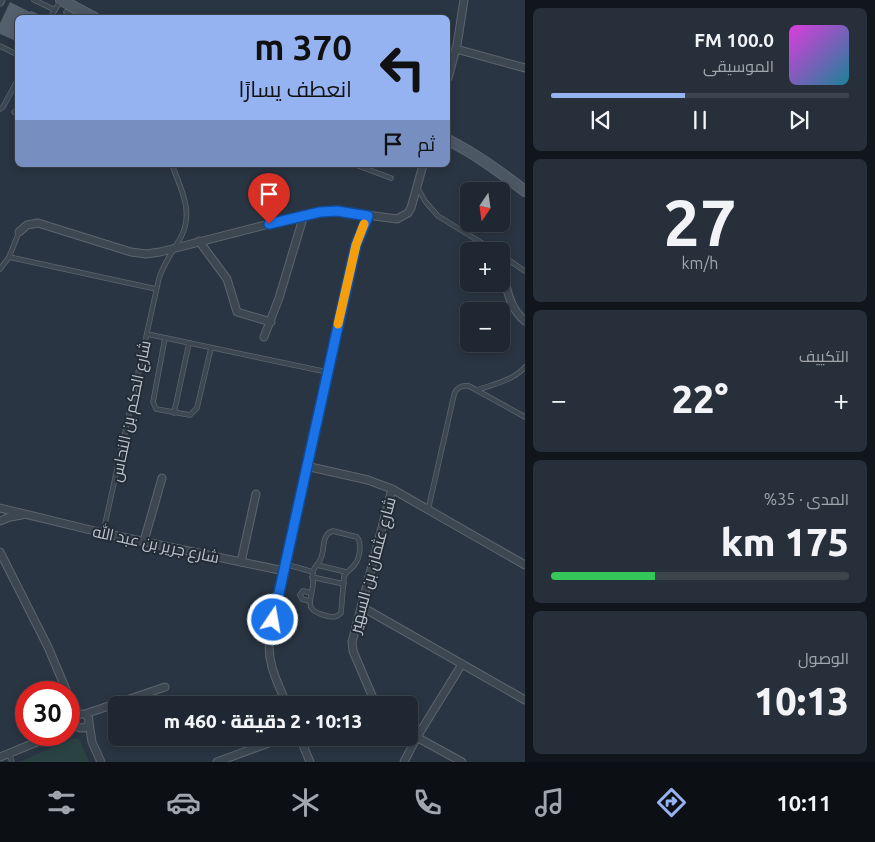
<!DOCTYPE html>
<html lang="ar">
<meta charset="utf-8">
<style>
:root{--surface:#1f2832;--page:#27303a;--text:#f1f3f6;--muted:#a1a6ac;--line:#3c444d;--accent:#95b2f1}
body{margin:0;font-family:Ubuntu,Cairo,sans-serif;background:var(--page);color:var(--text);direction:rtl;height:100vh;display:flex;flex-direction:column;font-size:19px;white-space:nowrap}
*{box-sizing:border-box;margin:0}
p{font-size:16px;color:var(--muted)}
.icon{flex:none;width:28px;height:28px;fill:none;stroke:currentColor;stroke-width:2;stroke-linecap:round;stroke-linejoin:round}
.map{position:relative;flex:1;overflow:hidden;direction:ltr}
.side{display:flex;flex-direction:column;gap:8px;padding:8px;background:#11161c;width:350px}
.side>*{flex:none}
.hud{position:absolute;left:15px;top:15px;width:435px;height:152px;border-radius:8px;box-shadow:0 2px 8px #0003,0 0 0 1px var(--line);direction:rtl;background:#95b2f1;color:#111;overflow:hidden}
.needle{width:32px;rotate:193deg}
.fabs{position:absolute;left:460px;top:182px;display:grid;gap:10px}
.fabs a{display:grid;place-items:center;width:50px;height:50px;border-radius:8px;background:var(--surface);box-shadow:0 2px 8px #0003,0 0 0 1px var(--line);font-size:25px}
.speed{position:absolute;left:15px;top:681px;display:flex;gap:10px;font-size:25px;font-weight:700;text-align:center}
.speed>*{display:grid;place-content:center;width:65px;height:65px;border-radius:50%;background:var(--surface);box-shadow:0 2px 8px #0003,0 0 0 1px var(--line);line-height:1}
.speed .limit{border:8px solid #d22;background:#fff;color:#111}
.pin{position:absolute;display:grid;place-items:center;width:42px;height:42px;color:#fff;margin:-51px -21px;border-radius:50% 50% 50% 0;rotate:-45deg;box-shadow:0 0 5px #0007}
.pin .icon{rotate:45deg}
.me{position:absolute;width:55px;margin:-28px;rotate:12deg;stroke-linejoin:round;filter:drop-shadow(0 0 4px #0008)}
.turn{display:flex;align-items:center;gap:18px;height:105px;padding:0 15px;font-size:22px}
.turn .icon{width:65px;height:65px;stroke-width:2.5}
.turn b{display:block;font-size:35px;line-height:42px}
.then{display:flex;align-items:center;height:48px;padding:0 15px;background:#0003;gap:10px;font-size:19px}
.big{font-size:38px;font-weight:800;line-height:1.1}
.side .tile{flex:1;display:flex;flex-direction:column;justify-content:center;gap:8px;min-width:0;padding:0 18px;border-radius:8px;background:var(--page)}
.side .dial{align-items:center;gap:0}
.dial b{font-size:65px;line-height:1}
.song{display:flex;align-items:center;gap:15px}
.cover{width:60px;height:60px;border-radius:8px;background:linear-gradient(135deg,hsl(300 70% 55%),hsl(190 70% 35%))}
.played{height:5px;border-radius:2px;background:linear-gradient(90deg,var(--accent) 45%,var(--line) 45%)}
.keys{display:flex;justify-content:space-around;direction:ltr}
.heat{display:flex;justify-content:space-between;align-items:center;font-size:28px;direction:ltr}
.charge{height:8px;border-radius:4px;background:linear-gradient(90deg,#34c759 35%,var(--line) 0)}
.trip{position:absolute;left:108px;top:696px;width:310px;height:50px;border-radius:8px;background:var(--surface);box-shadow:0 2px 8px #0003,0 0 0 1px var(--line);font-weight:800;line-height:50px;text-align:center;direction:rtl}
.dock{display:flex;height:80px;justify-content:space-around;align-items:center;background:#0c1014;color:var(--muted)}
.dock .icon{width:35px;height:35px}
.dock .current{color:var(--accent)}
.dock b{font-size:22px;color:var(--text)}
main{display:flex;flex:1;min-height:0}
.map>svg:first-child{display:block}
.green{fill:#2b4243}
.building{fill:#53606c}
.lines{fill:none;stroke-linecap:round;stroke-linejoin:round}
.lane-casing{stroke:#5c656f;stroke-width:5.5}
.street-casing{stroke:#5c656f;stroke-width:9}
.secondary-casing{stroke:#5c656f;stroke-width:12}
.lane{stroke:#3d4752;stroke-width:4}
.street{stroke:#3d4752;stroke-width:7}
.secondary{stroke:#4c5764;stroke-width:10}
.route-casing{stroke:#114b97;stroke-width:12}
.route{stroke:#1a73e8;stroke-width:9}
.slow{stroke:#f59e0b;stroke-width:9}
.labels{text-anchor:middle;dominant-baseline:central;stroke-width:4;stroke-linejoin:round;paint-order:stroke}
.street-label{font-size:16px;fill:#bbc2cb;stroke:#222c37}
</style>
<main>
<section class="side">
<div class="tile">
<div class="song"><i class="cover"></i><div><b>100.0 FM</b><p>الموسيقى</p></div></div>
<div class="played"></div>
<div class="keys"><svg class="icon" aria-label="previous" viewBox="0 0 24 24"><path d="M18 5L8 12l10 7zM5 5v14"/></svg><svg class="icon" aria-label="pause" viewBox="0 0 24 24"><path d="M8 5v14M16 5v14"/></svg><svg class="icon" aria-label="next" viewBox="0 0 24 24"><path d="M6 5l10 7-10 7zM19 5v14"/></svg></div>
</div>
<div class="tile dial"><b>27</b><p>km/h</p></div>
<div class="tile"><p>التكييف</p>
<div class="heat"><a>−</a><b class="big">22°</b><a>+</a></div>
</div>
<div class="tile"><p>المدى · 35%</p><b class="big">175 km</b><div class="charge"></div></div>
<div class="tile"><p>الوصول</p><b class="big">10:13</b></div>
</section>
<div class="map">
<svg width="525" height="762" viewBox="0 0 525 762">
<rect width="100%" height="100%" fill="#293542"/>
<!-- green -->
<polygon class="green" points="75,738 80,740 89,762 19,762"/>
<!-- building -->
<polygon class="building" points="10,2 30,12 31,11 46,17 18,18 18,42 0,34 0,23"/>
<g class="lines">
<!-- lane casing -->
<g class="lane-casing">
<g id="lane">
<polyline points="34,0 55,10"/>
<polyline points="66,12 77,18"/>
<polyline points="50,18 61,0"/>
<polyline points="0,46 18,55"/>
<polyline points="0,109 3,107 16,83"/>
<polyline points="14,112 18,114"/>
<polyline points="356,165 391,178"/>
<polyline points="417,187 425,201 438,216 495,251"/>
<polyline points="501,255 525,271"/>
<polyline points="9,257 156,289"/>
<polyline points="0,269 9,257 19,232"/>
<polyline points="147,334 327,372"/>
<polyline points="165,338 153,402 156,409 190,415 197,408 211,348"/>
<path d="M477,390c17,-6 35,-9 48,-23"/>
<polyline points="174,413 189,343"/>
<path d="M428,510l26,-115c2,-7 8,-10 15,-9l56,31"/>
<path d="M333,531l24,6c5,6 3,21 -2,27 -3,5 -8,7 -11,12l-3,37c-5,5 -8,4 -14,3 -24,-6 -16,-13 -14,-32 0,-4 -1,-8 0,-12 1,-6 6,-8 8,-14 4,-9 0,-24 12,-27z"/>
<path d="M103,533l56,-255c5,-15 14,-27 22,-41 13,-25 0,-48 -9,-72"/>
<polyline points="285,564 313,572"/>
<polyline points="317,565 346,572"/>
<polyline points="312,577 344,584"/>
<polyline points="309,601 302,599 300,595 303,591 311,593"/>
<polyline points="9,753 12,762"/>
</g>
</g>
<!-- street casing -->
<g class="street-casing">
<g id="street">
<polyline points="0,2 1,0"/>
<polyline points="456,49 525,68"/>
<polyline points="448,78 457,45 464,0"/>
<polyline points="19,232 27,225 38,223 131,252 146,254 160,252 312,213 337,211 397,219 408,213 411,208 423,165"/>
<polyline points="199,241 227,279 237,312 271,322"/>
<path d="M501,261c5,22 6,45 24,60"/>
<polyline points="264,337 279,298 304,215"/>
<polyline points="306,466 368,480 392,489 525,565"/>
<polyline points="0,508 103,533 284,571"/>
<polyline points="0,521 10,517 22,515"/>
<polyline points="144,541 162,478"/>
<polyline points="0,552 48,647 67,692"/>
<polyline points="241,562 256,494"/>
<polyline points="362,607 525,700"/>
<polyline points="69,696 75,717"/>
<path d="M287,705c-10,-24 -21,-43 -17,-69l86,-391 12,-29"/>
<polyline points="376,705 353,651 352,642 392,489"/>
<circle cx="82" cy="721" r="7"/>
<polyline points="85,714 165,687"/>
<polyline points="89,723 92,742 101,762"/>
<polyline points="409,733 462,762"/>
<polyline points="300,738 310,762"/>
<polyline points="0,757 54,735"/>
<polyline points="217,762 282,738"/>
<polyline points="404,762 417,737 462,664"/>
</g>
</g>
<!-- secondary casing -->
<g class="secondary-casing">
<g id="secondary">
<polyline points="61,0 95,18"/>
<path d="M448,140c28,14 52,32 77,51"/>
</g>
</g>
<!-- lane -->
<use href="#lane" class="lane"/>
<!-- street -->
<use href="#street" class="street"/>
<!-- secondary -->
<use href="#secondary" class="secondary"/>
</g>
<g class="lines">
<!-- route casing -->
<g class="route-casing">
<polyline id="route" points="269,224 320,212 337,211 368,216 356,245 273,620"/>
</g>
<!-- route -->
<use href="#route" class="route"/>
<!-- slow -->
<polyline class="slow" points="338,324 356,245 364,224"/>
</g>
<g class="labels">
<!-- street labels -->
<g class="street-label">
<text transform="translate(130 411) rotate(-78)">شارع الحكم بن النحاس</text>
<text transform="translate(156 544) rotate(12)">شارع جرير بن عبد الله</text>
<text transform="translate(372 565) rotate(-75)">شارع عثمان بن السهير</text>
</g>
</g>
</svg>
<div class="fabs">
<a><svg class="needle" viewBox="-14 -14 28 28"><path d="M0-13l5 13h-10z" fill="#e53935"/><path d="M0 13l5-13h-10z" fill="#a1a6ac"/></svg></a>
<a>+</a>
<a>−</a>
</div>
<div class="speed"><div class="limit">30</div></div>
<div class="pin" style="left:269px;top:224px;background:#d93025"><svg class="icon" aria-label="arrive" viewBox="0 0 24 24"><path d="M6 21V4h12l-3 4 3 4H6"/></svg></div>
<svg class="me" style="left:273px;top:620px" viewBox="-20 -20 40 40"><circle r="17" fill="#1a73e8" stroke="#fff" stroke-width="3"/><path d="M0-11L8 9 0 5-8 9z" fill="#fff"/></svg>
<div class="trip">10:13 · 2 دقيقة · 460 m</div>
<div class="hud">
<div class="turn"><svg class="icon" aria-label="left" viewBox="0 0 24 24"><path d="M17 20v-9H6M10 6l-5 5 5 5"/></svg><div><b>370 m</b>انعطف يسارًا</div></div>
<div class="then">ثم<svg class="icon" aria-label="arrive" viewBox="0 0 24 24"><path d="M6 21V4h12l-3 4 3 4H6"/></svg></div>
</div>
</div>
</main>
<nav class="dock">
<b>10:11</b>
<svg class="icon current" aria-label="directions" viewBox="0 0 24 24"><path d="M12 3l9 9-9 9-9-9zM9 14v-3h6M13 9l2 2-2 2"/></svg>
<svg class="icon" aria-label="music" viewBox="0 0 24 24"><path d="M9 18V5l10-2v13"/><circle cx="6" cy="18" r="3"/><circle cx="16" cy="16" r="3"/></svg>
<svg class="icon" aria-label="phone" viewBox="0 0 24 24"><path d="M5 4h4l2 5-3 2q2 4 5 5l2-3 5 2v4C11 20 4 13 5 4z"/></svg>
<svg class="icon" aria-label="climate" viewBox="0 0 24 24"><path d="M12 3v18M4 7l16 10M4 17L20 7"/></svg>
<svg class="icon" aria-label="car" viewBox="0 0 24 24"><path d="M5 17H2v-5l4-1 3-4h7l3 4 3 1v5h-3M9 17h6M6 11h13"/><circle cx="7" cy="17" r="2"/><circle cx="17" cy="17" r="2"/></svg>
<svg class="icon" aria-label="filters" viewBox="0 0 24 24"><path d="M4 7h16M4 17h16"/><circle cx="9" cy="7" r="2"/><circle cx="15" cy="17" r="2"/></svg>
</nav>
